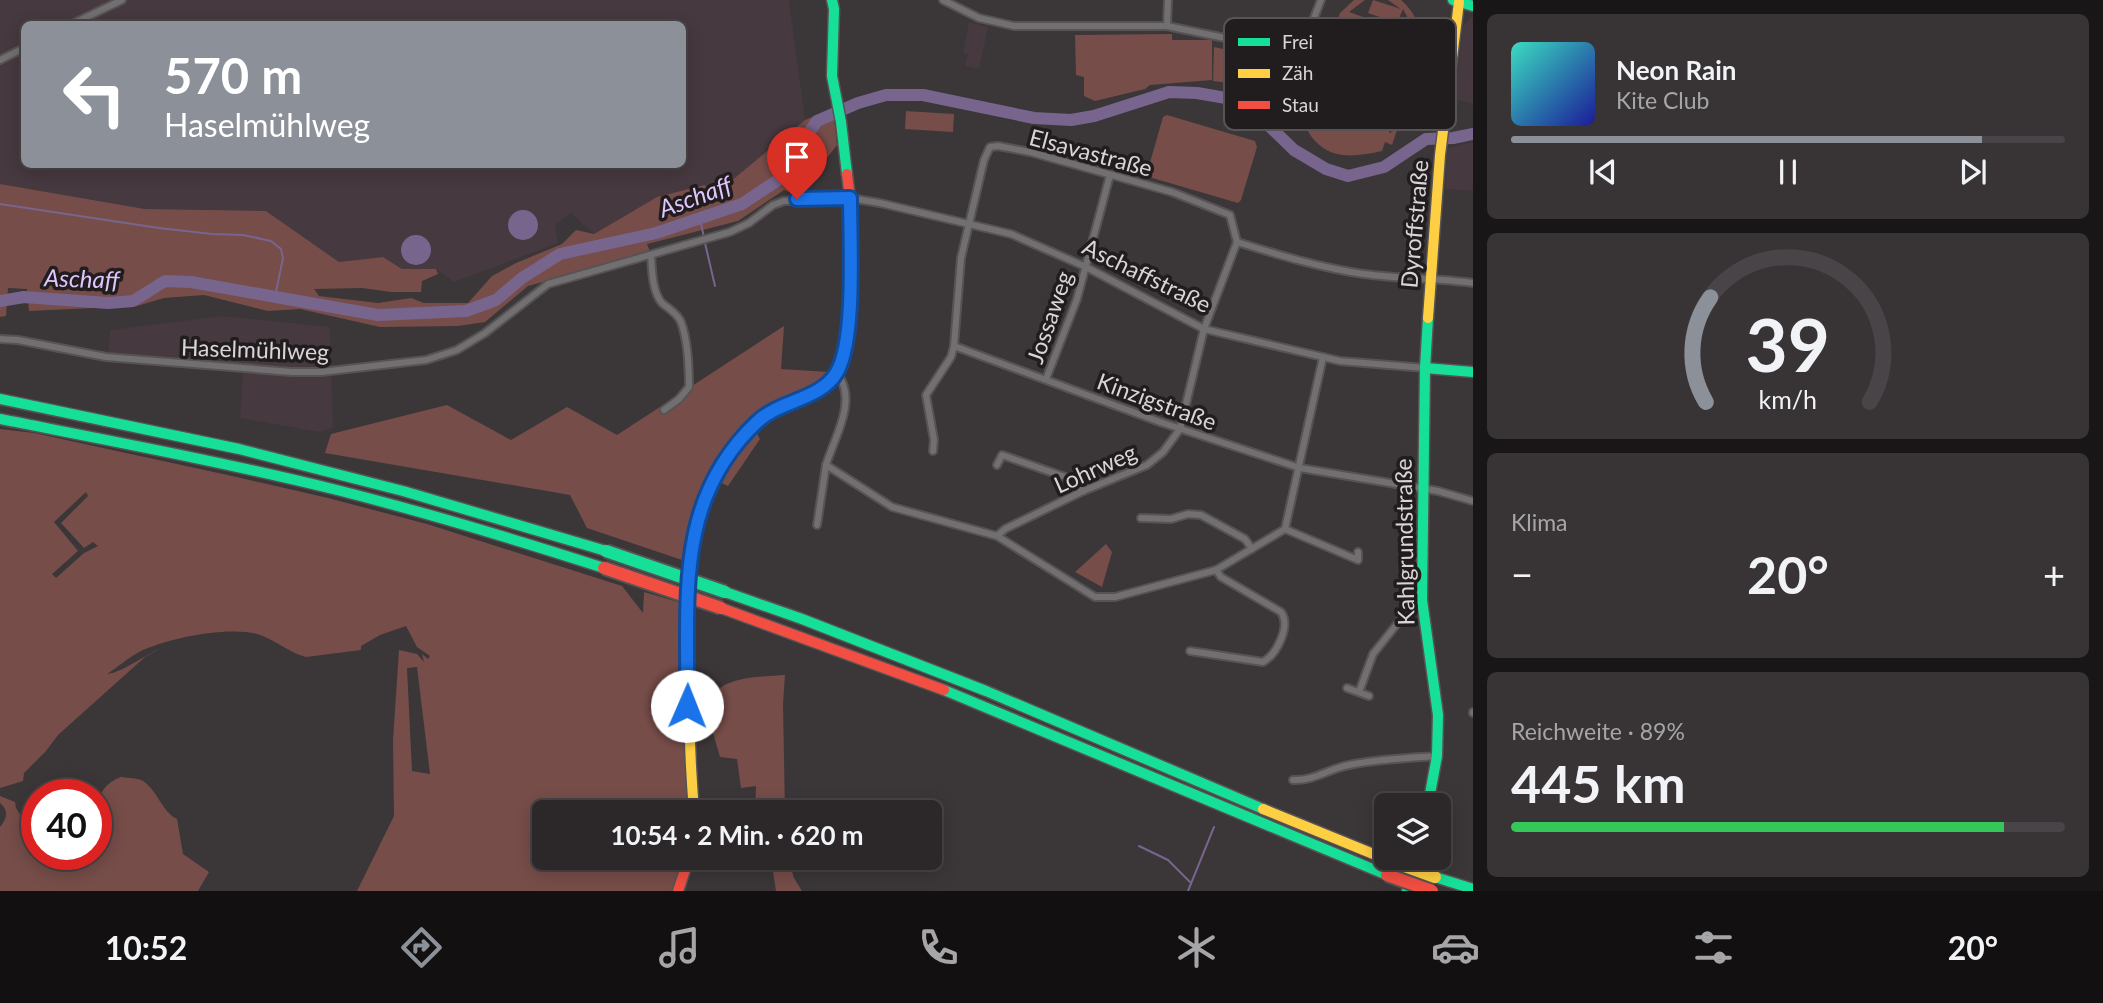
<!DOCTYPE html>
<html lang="de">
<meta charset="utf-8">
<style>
:root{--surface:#2c282a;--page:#383436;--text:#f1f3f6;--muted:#a6a6a8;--line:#484447;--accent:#8c9099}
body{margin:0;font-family:Lato,sans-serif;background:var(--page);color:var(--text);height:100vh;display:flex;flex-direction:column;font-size:26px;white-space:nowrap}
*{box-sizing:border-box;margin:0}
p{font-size:23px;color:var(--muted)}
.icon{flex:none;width:38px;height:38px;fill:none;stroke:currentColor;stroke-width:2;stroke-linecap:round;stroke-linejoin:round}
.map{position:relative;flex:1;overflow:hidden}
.panel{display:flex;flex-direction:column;gap:14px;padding:14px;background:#181617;width:630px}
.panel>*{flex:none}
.top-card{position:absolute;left:21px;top:21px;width:665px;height:147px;border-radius:10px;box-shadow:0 4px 18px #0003,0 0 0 2px var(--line);background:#8c9099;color:#fff;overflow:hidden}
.fabs{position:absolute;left:1374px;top:793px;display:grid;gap:14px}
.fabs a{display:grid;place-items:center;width:77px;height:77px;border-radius:10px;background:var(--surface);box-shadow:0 4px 18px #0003,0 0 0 2px var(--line);font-size:35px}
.speed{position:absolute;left:21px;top:779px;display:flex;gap:14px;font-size:35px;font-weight:700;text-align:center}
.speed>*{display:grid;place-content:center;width:91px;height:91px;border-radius:50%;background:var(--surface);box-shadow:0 4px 18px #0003,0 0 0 2px var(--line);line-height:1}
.speed .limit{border:10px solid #d22;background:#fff;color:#111}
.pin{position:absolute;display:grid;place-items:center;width:60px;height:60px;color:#fff;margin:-72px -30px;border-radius:50% 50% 50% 0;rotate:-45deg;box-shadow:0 0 7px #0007}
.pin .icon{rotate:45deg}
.me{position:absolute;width:77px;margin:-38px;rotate:1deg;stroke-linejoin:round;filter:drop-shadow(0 0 5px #0008)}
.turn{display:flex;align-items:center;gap:24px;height:147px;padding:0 28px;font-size:32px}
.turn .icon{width:91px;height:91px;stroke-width:2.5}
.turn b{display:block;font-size:49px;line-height:60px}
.big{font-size:52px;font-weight:700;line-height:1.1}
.panel .card{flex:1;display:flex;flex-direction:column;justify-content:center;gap:10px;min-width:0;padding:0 24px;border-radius:10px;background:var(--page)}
.panel .dial{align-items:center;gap:0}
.dial svg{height:182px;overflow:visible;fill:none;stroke:var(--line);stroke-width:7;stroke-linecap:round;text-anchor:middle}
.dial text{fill:var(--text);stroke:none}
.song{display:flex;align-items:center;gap:21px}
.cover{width:84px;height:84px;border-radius:10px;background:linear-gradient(135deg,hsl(170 70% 55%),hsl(240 70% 35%))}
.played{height:7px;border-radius:4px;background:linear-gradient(90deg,var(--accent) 85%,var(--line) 85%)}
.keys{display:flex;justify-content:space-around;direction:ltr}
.heat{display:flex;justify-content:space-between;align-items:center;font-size:38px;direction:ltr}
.charge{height:10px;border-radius:5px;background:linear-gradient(90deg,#34c759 89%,var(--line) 0)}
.trip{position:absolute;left:532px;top:800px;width:410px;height:70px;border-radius:10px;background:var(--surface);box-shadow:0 4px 18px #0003,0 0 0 2px var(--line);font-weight:700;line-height:70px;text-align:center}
.tabs{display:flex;height:112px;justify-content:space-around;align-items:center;background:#121011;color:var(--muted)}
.tabs .icon{width:49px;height:49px}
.tabs .active{color:var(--accent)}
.tabs b{font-size:32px;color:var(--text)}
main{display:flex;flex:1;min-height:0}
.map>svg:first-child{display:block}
.built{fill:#46393f;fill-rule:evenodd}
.green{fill:#764d49;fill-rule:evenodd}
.water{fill:#78658e}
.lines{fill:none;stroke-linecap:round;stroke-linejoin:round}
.stream{stroke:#78658e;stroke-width:2}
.river{stroke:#78658e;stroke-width:12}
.street-casing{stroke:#575355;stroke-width:10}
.fast-casing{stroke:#575355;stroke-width:13}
.slow-casing{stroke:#575355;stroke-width:13}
.jam-casing{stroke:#575355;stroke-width:13}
.street{stroke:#716f70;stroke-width:6}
.fast{stroke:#16e098;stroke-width:10}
.slow{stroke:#ffcf43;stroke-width:10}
.jam{stroke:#f24e42;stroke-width:10}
.fast-bridge-casing{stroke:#575355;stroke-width:16;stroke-linecap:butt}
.slow-bridge-casing{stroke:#575355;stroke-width:16;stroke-linecap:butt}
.jam-bridge-casing{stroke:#575355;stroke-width:16;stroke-linecap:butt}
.fast-bridge{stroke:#16e098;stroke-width:12}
.slow-bridge{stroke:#ffcf43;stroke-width:12}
.jam-bridge{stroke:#f24e42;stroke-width:12}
.route-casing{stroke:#114b97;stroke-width:18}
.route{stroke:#1a73e8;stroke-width:12}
.labels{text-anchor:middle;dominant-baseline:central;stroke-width:7;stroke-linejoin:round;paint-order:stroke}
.street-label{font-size:23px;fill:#dad4d7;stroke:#211d1f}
.water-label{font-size:24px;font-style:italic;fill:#dfc6fd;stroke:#211d1f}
.key{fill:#211d1f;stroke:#585456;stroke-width:2}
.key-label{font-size:19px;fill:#dad4d7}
</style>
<main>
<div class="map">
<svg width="1473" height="891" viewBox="0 0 1473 891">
<rect width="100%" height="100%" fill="#3b3638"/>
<!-- built -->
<g class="built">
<path d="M0,0h789l16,120 -77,68 -9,3 -15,-6 -47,12 -63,37 -23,-21 -16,12 3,18 -104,39 -18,-13h-34l-19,-12 -44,5 -73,-51 -121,-2 -145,-25zM24,24h658v140h-658z"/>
<polygon points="1471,17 1473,17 1473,104 1454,99 1463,27"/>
<polygon points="969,22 988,27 979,69 965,66 968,54 963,53"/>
<polygon points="1473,142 1473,191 1445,189 1447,148"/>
<polygon points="222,316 330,327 333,428 319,432 240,418 243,372 108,362 110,330"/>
</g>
<!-- green -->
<g class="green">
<path d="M1354,0h11l-16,12 64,23v-8l-10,-18 -6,14 -29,-10 5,-13 28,9 -13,-9h13c9,8 14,15 17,27l7,3 -36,102 2,1 14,-40 4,1 -17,51 -7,-3 -3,9c-24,5 -48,10 -67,-10 -7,-8 -10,-14 -10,-25l35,-103z"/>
<polygon points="1172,34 1172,40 1212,40 1212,80 1150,85 1145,89 1095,101 1084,96 1084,77 1076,75 1075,35"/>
<path d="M1214,47l88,19 -19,51c-21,-17 -41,-34 -70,-36z"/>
<polygon points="833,109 837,145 813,176 795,194 784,190 738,221 647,244 650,252 528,286 485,322 458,326 380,327 300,309 268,311 204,295 164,298 137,306 29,311 27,289 8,288 6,316 0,317 0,184 145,209 266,211 339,262 383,257 402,269 436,269 438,274 422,281 421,292 391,292 362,288 314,289 319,296 378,303 411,298 424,303 468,303 492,276 516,263 562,244 576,230 594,234 657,197 704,185 719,191 805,120"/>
<polygon points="906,111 954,114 953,132 905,129"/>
<polygon points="1167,115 1255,141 1257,147 1241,200 1238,203 1149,177 1147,173 1163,117"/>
<polygon points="784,326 781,369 829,372 823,381 749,419 760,439 728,486 710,478 685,561 587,528 570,495 325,453 331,434 447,405 511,440 567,407 617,435"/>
<path d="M0,429l34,4 189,41 105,24 99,26 195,62 21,27 1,-21 38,11 7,209h-145v46h142l-14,33h-315l37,-75 -1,-76 6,-90 18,4 7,8 -2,-8 6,5 2,-3 -13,-9 -11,-21 -26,9 -19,11v4l-55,7c-17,-4 -31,-18 -49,-23 -30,-8 -90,4 -118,18 -11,6 -21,15 -32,22 14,-1 38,-19 54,-26l-16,9 -87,78 -12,16 -22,22 -1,8 -23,7zM86,492l2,4 -27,27 23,25 9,-6 5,4 -14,7 -28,25 -4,-4 26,-23 -24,-29zM417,667l13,107 -18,-3 -5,-103z"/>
<polygon points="1106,544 1112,552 1102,587 1075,572"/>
<path d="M785,675l-2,29 2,108h-30l1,-26 -15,2 -4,-29 -17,-2c-4,-15 -11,-34 -11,-49 2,-33 54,-31 76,-33z"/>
<path d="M121,777c7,1 17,1 22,4 15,10 19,31 34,38l6,35 26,18 -11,19h-198v-64c7,-8 9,-17 0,-24v-7l15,6 1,6 21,33v13h8l7,12 9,-12h35c0,-29 -8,-65 25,-77z"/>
<polygon points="771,858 788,858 794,878 802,891 776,891"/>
</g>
<!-- water -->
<g class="water">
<circle cx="523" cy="225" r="15"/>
<circle cx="416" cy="250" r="15"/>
</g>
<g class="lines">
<!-- stream -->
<g class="stream">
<polyline points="0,204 159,228 212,234 243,235 271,241 281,249 283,258 275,297"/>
<polyline points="700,218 704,238"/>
<polyline points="705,243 715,286"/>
<polyline points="1139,846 1168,860 1190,882"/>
<polyline points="1188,891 1214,827"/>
</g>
<!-- river -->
<polyline class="river" points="0,301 24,297 108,303 133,301 165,281 191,282 378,315 466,311 496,300 522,278 560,254 656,233 742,204 796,168 804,140 817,121 858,103 886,95 923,95 1034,118 1071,120 1094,116 1169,92 1197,93 1226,98 1263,120 1294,150 1326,169 1348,176 1384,167 1426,139 1453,138 1473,134"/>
<!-- street casing -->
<g class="street-casing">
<g id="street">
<polyline points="943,0 979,18 1014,26 1167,26 1288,51 1299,51 1303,46 1321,0"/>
<polyline points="72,24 122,0"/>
<polyline points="1167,26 1168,0"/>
<polyline points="0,60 24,48"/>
<path d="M1237,242c42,13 84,26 127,32 36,5 73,4 109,9"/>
<path d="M651,255c1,14 1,37 11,48 7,6 15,10 19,19 7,19 8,44 8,65l-10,12 -15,11"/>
<polyline points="0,339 18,340 106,357 292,372 321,372 426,360 457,350 485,333 548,284 730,232 749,223 773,205 784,201 850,198 880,203 1011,234 1086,267 1204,329 1340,361 1425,368"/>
<polyline points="954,346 1160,422 1300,468 1438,491 1473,501"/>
<polyline points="1046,379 1077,299 1110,175"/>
<polyline points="933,451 934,440 926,395 951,357 954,346 961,258 984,160 990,147 998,146 1030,152 1172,192 1230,215 1237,242"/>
<path d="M826,465c9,-29 32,-65 11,-92"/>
<polyline points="997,465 1002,455 1068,478 1083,491"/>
<polyline points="1141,518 1171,519 1188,514 1201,515 1245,539 1252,549"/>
<polyline points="817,525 826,465 892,507 997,536 1095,597 1115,597 1216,570 1285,529 1323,357"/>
<polyline points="1285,529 1358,560 1358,552"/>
<polyline points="997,536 1005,529 1083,491 1147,465 1163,452 1180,429 1204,329 1237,242"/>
<path d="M1190,651l73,11c14,-8 28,-36 18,-50l-60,-35 -5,-7"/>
<polyline points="1347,688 1369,696"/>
<polyline points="1359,692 1373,654 1413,604 1422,600"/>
<polyline points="1473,713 1473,712"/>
<path d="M1293,780c21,1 35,-11 56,-15 29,-6 59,-7 88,-9"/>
</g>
</g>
<!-- fast casing -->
<g class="fast-casing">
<g id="fast">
<polyline points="832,0 834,9 832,76 841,122 847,174"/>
<polyline points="1453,0 1473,6"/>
<polyline points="1425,368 1473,372"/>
<polyline points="0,399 239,449 403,491 606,551"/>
<path d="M0,419c111,22 223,43 333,70 92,23 181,50 271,79"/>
<polyline points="725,592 802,619 986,691 1263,809"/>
<polyline points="944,690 1387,875"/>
<polyline points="1428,805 1437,756 1438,715 1422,600 1425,368 1428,318"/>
<polyline points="1435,877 1473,889"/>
<polyline points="1407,891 1415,858"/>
</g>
</g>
<!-- slow casing -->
<g class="slow-casing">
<g id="slow">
<polyline points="1428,318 1440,155 1459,2"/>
<polyline points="1263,809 1388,860"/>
<path d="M694,812c-4,-52 -6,-103 -6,-155 0,-32 -2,-65 1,-97 4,-46 29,-101 63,-133"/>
</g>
</g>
<!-- jam casing -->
<g class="jam-casing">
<g id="jam">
<polyline points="752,427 763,416 778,407 819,390 828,384 837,373 848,337 850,198 847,174"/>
<polyline points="721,608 944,690"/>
<polyline points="678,891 689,858"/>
</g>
</g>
<!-- street -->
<use href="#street" class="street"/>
<!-- fast -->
<use href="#fast" class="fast"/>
<!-- slow -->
<use href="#slow" class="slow"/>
<!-- jam -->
<use href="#jam" class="jam"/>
<!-- fast-bridge casing -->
<g class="fast-bridge-casing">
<polyline id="fast-bridge" points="606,551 725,592"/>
</g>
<!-- slow-bridge casing -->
<g class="slow-bridge-casing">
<polyline id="slow-bridge" points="1388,860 1435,877"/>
</g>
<!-- jam-bridge casing -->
<g class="jam-bridge-casing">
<g id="jam-bridge">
<polyline points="604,568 721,608"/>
<polyline points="1387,875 1432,891"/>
</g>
</g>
<!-- fast-bridge -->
<use href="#fast-bridge" class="fast-bridge"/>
<!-- slow-bridge -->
<use href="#slow-bridge" class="slow-bridge"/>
<!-- jam-bridge -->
<use href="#jam-bridge" class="jam-bridge"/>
</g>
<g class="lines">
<!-- route casing -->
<g class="route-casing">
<path id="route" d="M687,706c2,-105 -14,-205 70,-284 23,-22 64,-22 80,-50 19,-33 13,-133 13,-174l-53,1"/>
</g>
<!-- route -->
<use href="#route" class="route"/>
</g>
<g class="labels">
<!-- street labels -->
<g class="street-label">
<text transform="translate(1091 152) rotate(15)">Elsavastraße</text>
<text transform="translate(1414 224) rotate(-85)">Dyroffstraße</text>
<text transform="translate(1147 275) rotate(26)">Aschaffstraße</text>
<text transform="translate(1049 317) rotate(-71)">Jossaweg</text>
<text transform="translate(255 349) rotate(2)">Haselmühlweg</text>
<text transform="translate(1157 401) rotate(20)">Kinzigstraße</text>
<text transform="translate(1095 468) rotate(-24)">Lohrweg</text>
<text transform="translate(1404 542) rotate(-91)">Kahlgrundstraße</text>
</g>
<!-- water labels -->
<g class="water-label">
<text transform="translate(695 196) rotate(-20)">Aschaff</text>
<text transform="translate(82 278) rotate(2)">Aschaff</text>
</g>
</g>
<!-- legend -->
<rect x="1224" y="18" width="232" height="112" rx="10" class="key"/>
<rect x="1238" y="38" width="32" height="8" fill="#16e098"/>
<rect x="1238" y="69" width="32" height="9" fill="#ffcf43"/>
<rect x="1238" y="101" width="32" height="8" fill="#f24e42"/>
<g class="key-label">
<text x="1282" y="49">Frei</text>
<text x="1282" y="80">Zäh</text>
<text x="1282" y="112">Stau</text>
</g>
</svg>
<div class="fabs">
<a><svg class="icon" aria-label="layers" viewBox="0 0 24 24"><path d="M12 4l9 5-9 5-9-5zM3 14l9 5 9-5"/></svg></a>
</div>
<div class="speed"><div class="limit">40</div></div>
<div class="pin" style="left:797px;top:199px;background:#d93025"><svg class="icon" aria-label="arrive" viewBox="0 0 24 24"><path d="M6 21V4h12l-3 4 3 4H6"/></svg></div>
<svg class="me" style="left:687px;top:706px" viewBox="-20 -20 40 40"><circle r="19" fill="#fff"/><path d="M0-13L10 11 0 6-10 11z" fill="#1a73e8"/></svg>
<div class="trip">10:54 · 2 Min. · 620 m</div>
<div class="top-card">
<div class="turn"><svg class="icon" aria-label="left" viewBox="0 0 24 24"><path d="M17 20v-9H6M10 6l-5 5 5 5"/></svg><div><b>570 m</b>Haselmühlweg</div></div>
</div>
</div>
<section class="panel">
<div class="card">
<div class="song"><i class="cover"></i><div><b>Neon Rain</b><p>Kite Club</p></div></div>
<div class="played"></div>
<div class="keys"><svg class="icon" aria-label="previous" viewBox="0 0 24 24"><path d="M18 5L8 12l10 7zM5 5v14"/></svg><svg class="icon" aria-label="pause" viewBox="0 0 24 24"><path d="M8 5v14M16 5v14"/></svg><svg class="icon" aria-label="next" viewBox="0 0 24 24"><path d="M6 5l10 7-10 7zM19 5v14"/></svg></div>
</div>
<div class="card dial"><svg viewBox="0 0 100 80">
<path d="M14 69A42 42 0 1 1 86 69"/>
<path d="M14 69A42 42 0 0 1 16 23" stroke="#8c9099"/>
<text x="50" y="56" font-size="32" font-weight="700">39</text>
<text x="50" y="72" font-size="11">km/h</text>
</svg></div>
<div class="card"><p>Klima</p>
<div class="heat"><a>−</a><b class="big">20°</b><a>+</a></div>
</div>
<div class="card"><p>Reichweite · 89%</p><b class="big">445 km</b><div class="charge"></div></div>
</section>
</main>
<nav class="tabs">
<b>10:52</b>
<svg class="icon active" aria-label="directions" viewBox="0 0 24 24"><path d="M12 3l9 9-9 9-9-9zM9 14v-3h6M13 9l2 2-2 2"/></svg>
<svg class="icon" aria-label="music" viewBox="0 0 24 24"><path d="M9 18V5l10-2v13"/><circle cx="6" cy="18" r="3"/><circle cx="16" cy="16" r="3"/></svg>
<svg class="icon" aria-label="phone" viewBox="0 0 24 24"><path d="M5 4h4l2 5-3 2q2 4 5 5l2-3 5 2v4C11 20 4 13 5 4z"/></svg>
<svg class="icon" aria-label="climate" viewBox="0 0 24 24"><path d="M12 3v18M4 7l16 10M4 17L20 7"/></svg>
<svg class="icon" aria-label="car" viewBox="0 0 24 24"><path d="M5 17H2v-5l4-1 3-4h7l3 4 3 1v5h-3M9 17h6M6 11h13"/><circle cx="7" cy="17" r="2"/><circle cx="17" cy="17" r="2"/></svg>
<svg class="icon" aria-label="filters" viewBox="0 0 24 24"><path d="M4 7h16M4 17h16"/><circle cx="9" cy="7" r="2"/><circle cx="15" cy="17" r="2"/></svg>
<b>20°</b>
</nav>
